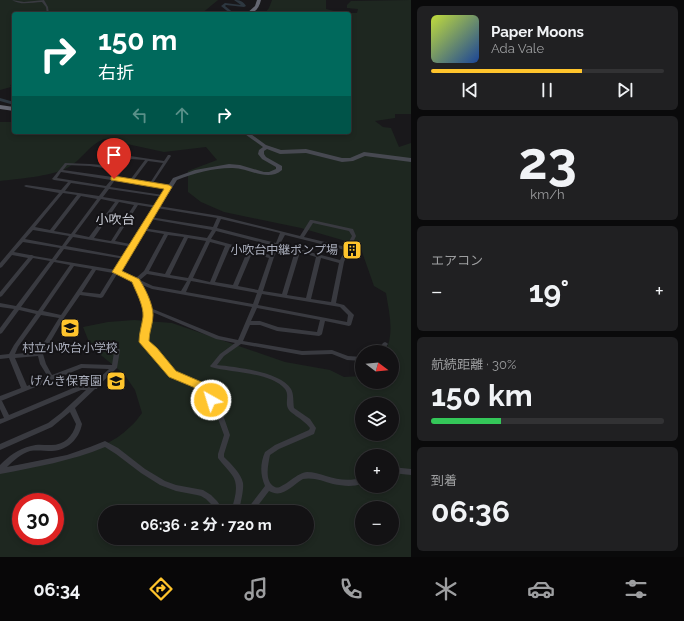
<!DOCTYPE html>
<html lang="ja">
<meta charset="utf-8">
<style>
:root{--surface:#131214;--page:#202022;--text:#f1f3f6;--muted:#9d9ea0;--line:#323234;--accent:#ffc42c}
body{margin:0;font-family:Raleway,"Noto Sans JP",sans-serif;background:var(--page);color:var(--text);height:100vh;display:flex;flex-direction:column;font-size:15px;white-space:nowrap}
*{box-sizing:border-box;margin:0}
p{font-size:13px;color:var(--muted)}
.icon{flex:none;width:22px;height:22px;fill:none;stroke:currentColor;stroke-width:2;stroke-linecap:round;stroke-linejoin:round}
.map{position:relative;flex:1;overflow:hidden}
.panel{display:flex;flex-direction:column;gap:6px;padding:6px;background:#0a0a0b;width:273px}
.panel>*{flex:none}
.hud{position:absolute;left:12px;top:12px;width:339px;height:122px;border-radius:4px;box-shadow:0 2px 6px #0003,0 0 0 1px var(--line);background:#00695c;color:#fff;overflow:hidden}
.needle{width:26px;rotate:106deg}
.tools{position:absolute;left:355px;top:345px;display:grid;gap:8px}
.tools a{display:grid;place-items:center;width:44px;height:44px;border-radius:50%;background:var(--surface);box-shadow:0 2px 6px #0003,0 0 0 1px var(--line);font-size:20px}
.speed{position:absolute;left:12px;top:493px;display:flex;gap:8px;font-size:20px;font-weight:700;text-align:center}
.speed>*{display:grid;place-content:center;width:52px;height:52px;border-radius:50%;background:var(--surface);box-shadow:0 2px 6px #0003,0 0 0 1px var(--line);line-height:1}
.speed .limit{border:6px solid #d22;background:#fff;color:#111}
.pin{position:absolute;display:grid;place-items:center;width:34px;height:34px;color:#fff;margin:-41px -17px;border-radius:50% 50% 50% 0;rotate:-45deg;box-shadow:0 0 4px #0007}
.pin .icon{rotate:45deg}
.me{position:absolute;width:44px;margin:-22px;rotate:321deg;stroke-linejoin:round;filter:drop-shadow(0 0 3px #0008)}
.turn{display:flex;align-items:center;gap:14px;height:84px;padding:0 20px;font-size:18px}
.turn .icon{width:52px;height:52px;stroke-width:2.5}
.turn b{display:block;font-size:28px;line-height:34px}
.lanes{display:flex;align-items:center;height:38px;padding:0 20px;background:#0003;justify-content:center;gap:20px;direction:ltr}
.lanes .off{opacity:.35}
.big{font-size:30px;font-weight:700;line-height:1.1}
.panel .tile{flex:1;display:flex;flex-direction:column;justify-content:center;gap:6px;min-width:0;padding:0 14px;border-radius:6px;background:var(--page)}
.panel .dial{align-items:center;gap:0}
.dial b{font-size:52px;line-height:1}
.song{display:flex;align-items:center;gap:12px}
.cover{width:48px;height:48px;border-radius:6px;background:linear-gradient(135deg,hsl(70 70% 55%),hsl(220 70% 35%))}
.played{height:4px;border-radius:2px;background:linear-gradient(90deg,var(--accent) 65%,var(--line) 65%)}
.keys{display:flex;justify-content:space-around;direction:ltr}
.heat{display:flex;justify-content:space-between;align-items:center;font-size:22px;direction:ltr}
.charge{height:6px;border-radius:3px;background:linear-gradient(90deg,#34c759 30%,var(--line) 0)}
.trip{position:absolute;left:98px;top:505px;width:216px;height:40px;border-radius:20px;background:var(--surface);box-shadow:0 2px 6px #0003,0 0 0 1px var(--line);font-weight:700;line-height:40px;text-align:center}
.menu{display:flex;height:64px;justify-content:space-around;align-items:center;background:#080708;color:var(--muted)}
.menu .icon{width:28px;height:28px}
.menu .active{color:var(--accent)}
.menu b{font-size:18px;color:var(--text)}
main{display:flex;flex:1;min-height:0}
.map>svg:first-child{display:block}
.green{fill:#1e2720;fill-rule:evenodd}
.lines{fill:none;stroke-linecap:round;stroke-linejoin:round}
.river{fill:#2d3740;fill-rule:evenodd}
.street{fill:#393a40;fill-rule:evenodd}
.secondary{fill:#474951;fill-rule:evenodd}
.highway{fill:#656772;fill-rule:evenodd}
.route{fill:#ffc42c;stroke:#a67f1d}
.labels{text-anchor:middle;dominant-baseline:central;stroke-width:4;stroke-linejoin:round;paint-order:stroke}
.poi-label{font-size:12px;fill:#aaaebc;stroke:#141316;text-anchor:end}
.neighbourhood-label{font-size:13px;fill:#cbced7;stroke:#141316}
</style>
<main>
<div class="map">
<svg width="411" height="557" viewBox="0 0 411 557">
<rect width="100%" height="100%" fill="#19181b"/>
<!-- green -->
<g class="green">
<polygon points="0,0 218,0 201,14 14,14 14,84 10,85 11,87 0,90"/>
<path d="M272,0h54v9l16,4h15l1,-4 -11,-1v-3l4,-4 60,-1v114h-16v4l-20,3 8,6 8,1 8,19 12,-4v414h-411v-89c41,-7 99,-10 130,-41 5,-4 8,-9 12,-14l-7,-23 -11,-16 -33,-27 -8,-20 25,-5 26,-2 38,3 113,39 45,8 14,7 18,-1v6h30v-30h-7c10,-19 4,-39 1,-59l-12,-7 -13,-37 -12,-7 -48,-14 -77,-16 -23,-10 -13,-10v-21l29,-11 -11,-13 -42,5 -60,-13c-16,6 -23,23 -39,30 -14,7 -48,10 -65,12v-59h14v10h335v-118h-85l5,-6zM362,404h30v30h-30zM362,456h30v30h-30zM21,502h34v34h-34zM362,508h30v30h-30zM105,512h202v26h-202z"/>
</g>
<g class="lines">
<!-- river -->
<g class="river">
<path d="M234,0c6,0 9,1 12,6l-2,1 -18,-2 -1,1 10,8h-4l-10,-8 4,-3 16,2z"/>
<polygon points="0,98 14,102 14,105 0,101"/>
</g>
<!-- street -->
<g class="street">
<path d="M12,0l12,2 20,-2 4,7 1,7h-2l-1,-7 -4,-5c-10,0 -21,4 -30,-2z"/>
<path d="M111,154l19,2 34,5 4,-6h2l1,1 -18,27 16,3 2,1 -2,1 -54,-8 -5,7 53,8 2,1 -2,1 -54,-8 -6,8 117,19 80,20 10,-16h2l41,9 3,7 -12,26 -8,41 8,2 10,10 -3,10 -2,1 -24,-5 -3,13 -1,1 -2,1 -42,-5 -17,-6h-10l-7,16 59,10 30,-1 16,6 14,1v4l-15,-1 -15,-6 -30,1 -61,-11 -17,12 -7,9c19,2 64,7 74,24 3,5 2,13 3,19l16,11 6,9 -2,6 -35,15 -9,6c-2,10 -6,27 5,32 6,4 22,-15 32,-15 6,0 13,2 19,4 12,4 23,5 36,2v6c-10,3 -19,2 -29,0 -10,-3 -20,-7 -30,-5 -11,6 -20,20 -34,12l-16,21h-8l20,-26c-5,-11 -5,-23 0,-34l10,-7 34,-15 1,-2c-4,-5 -8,-8 -14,-12 -2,-2 -6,-4 -7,-6 -5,-6 1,-15 -4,-21 -14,-17 -54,-16 -74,-22l-1,-1 1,-1 9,-11 15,-11 -19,-4 -66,-28 1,2 -5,27 29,32 36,16 4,7 1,10 7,10 7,20 -6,19v3c7,7 17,16 19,26 1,8 -3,21 -4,29h-8c3,-12 9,-26 1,-37 -4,-6 -10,-11 -14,-17v-4l6,-19 -7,-19 -7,-10 -1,-11 -2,-3 -36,-16 -30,-35 -1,-1 5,-27 -11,-32 -17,-7 -14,23 -2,1 -21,-3 -16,23 -15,26 70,5 1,1 -3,18 -19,18 -1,3h-2l-20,19 7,16c-3,15 -14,26 -30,27 -8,0 -15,-1 -22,0 -9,3 -16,9 -23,16l60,-12 23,-8 15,-6 13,7 27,21 20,12 11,4 27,5 8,5 6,6 8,11h-8l-5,-7 -6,-6 -5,-3 -4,-1 -21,-4 -16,-6 -19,-12 -25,-19 -11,-7c-34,14 -69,20 -105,27v-9c9,-9 18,-16 31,-19 6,-2 12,-1 18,-1 14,1 24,-8 27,-21l-6,-12 -18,15 -52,23v-6l48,-21 13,-10 25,-23h-5l-81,34v-5l4,-1 -4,-9v-13l21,-8 -12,-30 -9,1v-4l9,-1 5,-9 22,-31 -17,-4 -17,23 -2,1v-6l14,-19 -14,-2v-4l16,3 34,-45 -17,-3 -31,38 -2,1v-5l28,-34 -16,-3 -10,12 -2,1v-5l59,-70 -33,-6 -2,-1 2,-1 35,5 7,-8 -14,-2 -2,-1 13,-16 25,1 12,1zM113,156l14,2 -7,10 -14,-2zM131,159l14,1 -15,20 -13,-2zM148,161l15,2 -13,20 -17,-2zM67,165l23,1 28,4 -5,7 -50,-7zM61,172l50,8 -5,6 -49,-8zM71,183l34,5 -6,8 -34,-5zM63,193l14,2 -27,35 -15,-3zM81,196l16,3 -26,35 -17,-3zM101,199l14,3 -26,35 -14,-3zM119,202l15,3 -23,36 -17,-3zM138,205l79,13 -4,9 -63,-10h-2v2h2l62,11 -5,8 -64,-10h-2v2l23,4 -20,37 -8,7 -20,-8 -60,-10 8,-11 61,10h2v-1l-2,-1 -59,-11 7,-9 60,10h2v-2l-20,-4zM221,219l59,14 -4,10 -59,-15zM313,223l36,8 3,5 -6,11 -42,-10zM33,230l36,6 -7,10 -37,-7zM216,231l59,15 -5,9 -59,-16zM168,235l16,2 -19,37 -16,-3zM285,235l60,15 -5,10 -19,-5v-1h-4l-37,-10zM188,238l18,3 -18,37 -18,-3zM23,242l37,6 -8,11 -18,-3 -2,-1h-2l-16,-3zM210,242l15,4 -15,36 -17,-4zM230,247l17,5 -14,33 -18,-3zM279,247l16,4 -13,43 -19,-3 11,-34zM300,252l16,5 -10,41 -19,-3zM252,253l17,5 -11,32 -20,-4zM321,258l18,5 -8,39 -20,-3zM54,262l16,3 -32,46 -17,-4zM74,266l18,3 -31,46 -18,-4zM96,270l17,3 -13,21 -18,-2zM147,274l40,7 -6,10 -28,-5 -13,-6zM191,281l66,12 -4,11 -67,-12zM140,284l12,5 100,18 -14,33 -19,-4 -71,-29zM262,294l78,13 8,8 -1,7 -89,-17zM257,308l63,12 -3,12 -39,-5 -18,-6h-9zM41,315l18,3 -16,26 -1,1 -4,7 -23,2 3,-7zM46,348l68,4 -2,13 -31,-1 -29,11 -6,-11 -3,-10zM38,356l2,8 8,13 -21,9 -12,-28zM82,368l27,1 -17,16 -14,1 -69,29 -7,-14h-1z"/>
<polygon points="385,342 387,343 388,344 382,352 376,352 383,343"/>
<polygon points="392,467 411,469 411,475 392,473"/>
</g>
<!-- secondary -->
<path class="secondary" d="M242,132h6l18,13 15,5 25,-1 36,9h8l14,-6 47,6v4l-46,-6 -12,5 -11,1 -36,-9 -26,1 -13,-5 -3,2v3l2,3 16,9v4c-15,13 -34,-3 -51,-2 -18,0 -37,5 -54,12l-59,94h-4l-1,-2 60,-94 22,-8 34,-6 11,1 24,7h5l7,-3v-2l-14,-8 -4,-5 1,-4 4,-3z"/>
<!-- highway -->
<g class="highway">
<path d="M257,0h4c-2,8 -6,14 -15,14l9,-8z"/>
<polygon points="0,105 14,107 14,111 0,109"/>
</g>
</g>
<!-- route -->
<path class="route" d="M114,176l55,9 3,2 -50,84 17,8c6,9 14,25 14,36 0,9 -4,17 -4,26l8,7 19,23 37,16 4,8 -2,8 -4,1 -4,-1 -2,-11 -36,-15 -30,-35c0,-9 3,-17 4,-25 1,-11 -7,-25 -11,-35l-20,-10 52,-83 -53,-9v-3z"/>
<!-- icons -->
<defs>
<g id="building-square" transform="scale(1)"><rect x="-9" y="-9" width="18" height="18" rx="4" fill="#ffc42c" stroke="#141316"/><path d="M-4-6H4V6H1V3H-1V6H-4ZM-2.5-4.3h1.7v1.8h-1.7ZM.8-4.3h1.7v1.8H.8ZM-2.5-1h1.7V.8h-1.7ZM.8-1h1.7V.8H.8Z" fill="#111"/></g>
<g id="school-square" transform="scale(1)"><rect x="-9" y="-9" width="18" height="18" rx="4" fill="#ffc42c" stroke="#141316"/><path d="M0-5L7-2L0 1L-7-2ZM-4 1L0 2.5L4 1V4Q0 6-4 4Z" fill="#111"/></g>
</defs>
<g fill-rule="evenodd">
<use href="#building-square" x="352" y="250"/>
<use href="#school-square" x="70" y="328"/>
<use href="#school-square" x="116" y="381"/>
</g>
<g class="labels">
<!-- poi labels -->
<g class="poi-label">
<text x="338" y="250">小吹台中継ポンプ場</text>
<text x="70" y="348" text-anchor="middle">村立小吹台小学校</text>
<text x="102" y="381">げんき保育園</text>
</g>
<!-- neighbourhood labels -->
<g class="neighbourhood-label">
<text x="115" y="219">小吹台</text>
</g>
</g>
</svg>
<div class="tools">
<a><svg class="needle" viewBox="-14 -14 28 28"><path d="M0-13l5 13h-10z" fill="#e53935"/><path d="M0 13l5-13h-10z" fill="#9d9ea0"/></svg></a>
<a><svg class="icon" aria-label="layers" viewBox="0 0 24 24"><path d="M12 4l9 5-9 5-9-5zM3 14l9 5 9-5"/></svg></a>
<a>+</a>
<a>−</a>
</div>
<div class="speed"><div class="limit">30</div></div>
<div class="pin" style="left:114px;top:179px;background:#d93025"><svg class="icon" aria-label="arrive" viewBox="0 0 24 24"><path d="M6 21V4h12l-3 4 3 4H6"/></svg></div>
<svg class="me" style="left:211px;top:400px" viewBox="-20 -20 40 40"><circle r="17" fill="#ffc42c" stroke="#fff" stroke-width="3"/><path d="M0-11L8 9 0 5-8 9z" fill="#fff"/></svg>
<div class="trip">06:36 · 2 分 · 720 m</div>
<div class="hud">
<div class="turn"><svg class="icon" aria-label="right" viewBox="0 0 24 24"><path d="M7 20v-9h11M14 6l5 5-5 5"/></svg><div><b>150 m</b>右折</div></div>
<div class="lanes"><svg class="icon off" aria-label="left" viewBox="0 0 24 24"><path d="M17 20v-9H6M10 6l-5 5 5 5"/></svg><svg class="icon off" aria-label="ahead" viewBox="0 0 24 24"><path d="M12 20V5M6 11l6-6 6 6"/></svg><svg class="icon" aria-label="right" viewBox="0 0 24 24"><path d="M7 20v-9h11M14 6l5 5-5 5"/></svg></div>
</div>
</div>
<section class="panel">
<div class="tile">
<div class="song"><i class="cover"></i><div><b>Paper Moons</b><p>Ada Vale</p></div></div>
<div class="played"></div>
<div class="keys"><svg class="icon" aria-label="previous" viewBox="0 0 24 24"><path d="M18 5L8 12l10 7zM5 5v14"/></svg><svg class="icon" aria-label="pause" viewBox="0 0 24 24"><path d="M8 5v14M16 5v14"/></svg><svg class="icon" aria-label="next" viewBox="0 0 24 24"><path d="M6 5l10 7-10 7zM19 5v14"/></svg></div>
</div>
<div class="tile dial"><b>23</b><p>km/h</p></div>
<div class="tile"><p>エアコン</p>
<div class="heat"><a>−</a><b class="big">19°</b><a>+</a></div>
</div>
<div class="tile"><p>航続距離 · 30%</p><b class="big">150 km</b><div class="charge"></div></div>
<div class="tile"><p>到着</p><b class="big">06:36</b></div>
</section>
</main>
<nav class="menu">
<b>06:34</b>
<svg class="icon active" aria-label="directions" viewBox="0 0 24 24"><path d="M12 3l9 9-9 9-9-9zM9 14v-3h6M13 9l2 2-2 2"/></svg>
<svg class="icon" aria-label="music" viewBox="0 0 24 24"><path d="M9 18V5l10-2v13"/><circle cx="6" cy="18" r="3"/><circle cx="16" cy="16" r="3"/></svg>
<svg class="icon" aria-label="phone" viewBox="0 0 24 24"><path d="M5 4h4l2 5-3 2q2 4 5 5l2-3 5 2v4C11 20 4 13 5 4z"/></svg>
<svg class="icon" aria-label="climate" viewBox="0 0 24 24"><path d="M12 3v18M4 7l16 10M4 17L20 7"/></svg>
<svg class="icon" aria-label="car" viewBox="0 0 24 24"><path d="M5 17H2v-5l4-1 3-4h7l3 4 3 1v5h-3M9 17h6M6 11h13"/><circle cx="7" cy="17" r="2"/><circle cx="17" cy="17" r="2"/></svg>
<svg class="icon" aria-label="filters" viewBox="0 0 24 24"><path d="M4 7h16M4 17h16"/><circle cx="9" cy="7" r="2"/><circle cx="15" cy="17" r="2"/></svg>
</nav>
